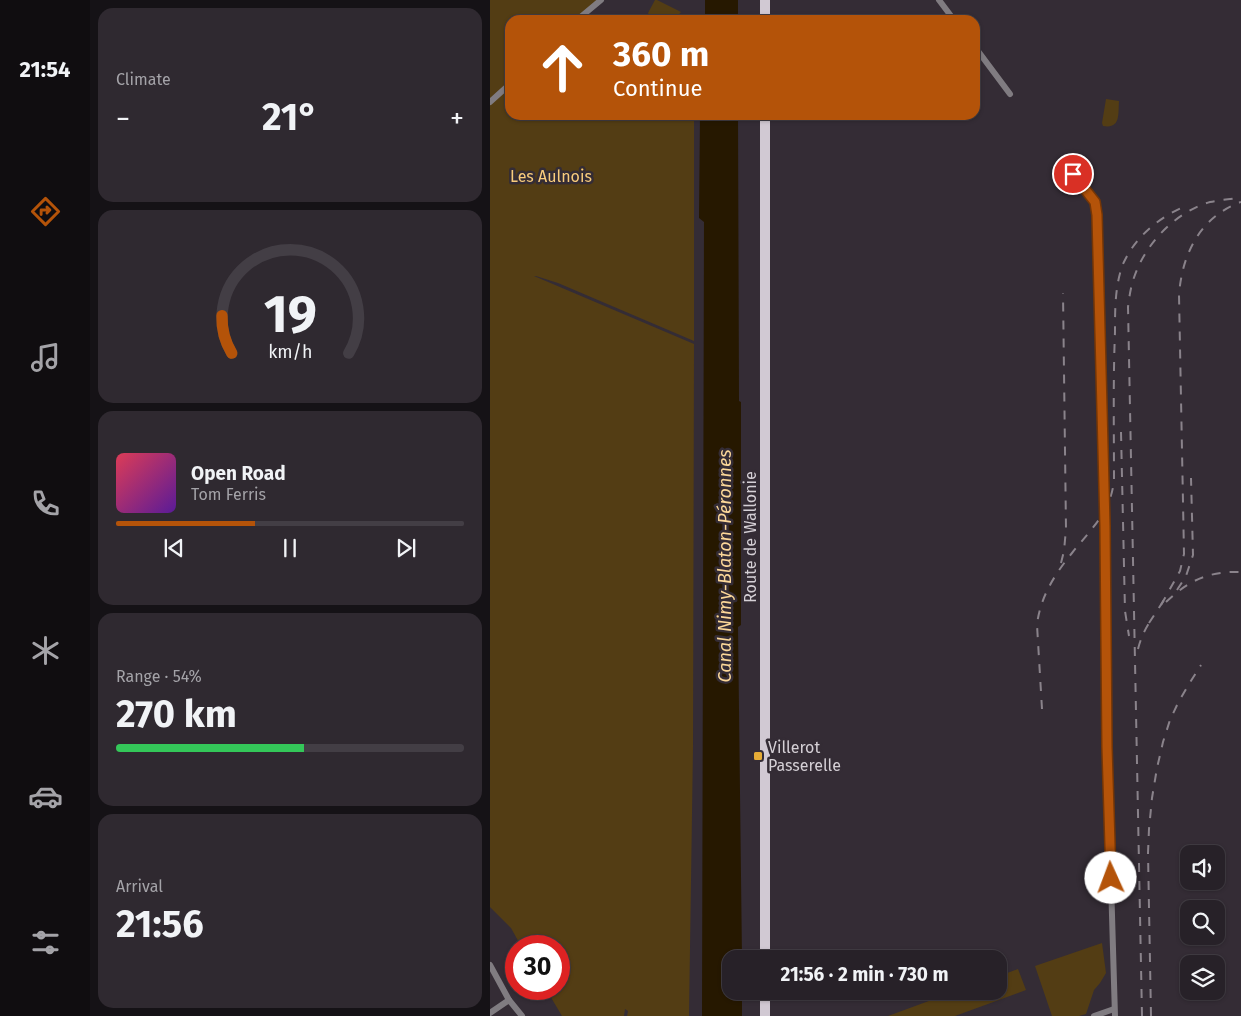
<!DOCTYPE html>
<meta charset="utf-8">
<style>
:root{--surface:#272128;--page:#2f2930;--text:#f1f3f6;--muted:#a4a3a8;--line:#433e45;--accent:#b45309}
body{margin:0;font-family:"Fira Sans",sans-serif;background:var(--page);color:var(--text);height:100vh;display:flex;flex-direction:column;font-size:19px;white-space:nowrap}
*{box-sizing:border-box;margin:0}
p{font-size:16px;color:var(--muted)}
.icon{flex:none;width:28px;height:28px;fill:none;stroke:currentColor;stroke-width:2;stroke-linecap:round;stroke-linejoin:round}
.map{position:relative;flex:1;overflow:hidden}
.drawer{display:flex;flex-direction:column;gap:8px;padding:8px;background:#151216;width:400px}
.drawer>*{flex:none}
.hud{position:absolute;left:15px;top:15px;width:475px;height:105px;border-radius:15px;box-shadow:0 1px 4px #0004,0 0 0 1px var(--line);background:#b45309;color:#fff;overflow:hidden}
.controls{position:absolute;left:690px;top:845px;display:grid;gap:10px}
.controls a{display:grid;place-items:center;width:45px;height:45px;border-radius:10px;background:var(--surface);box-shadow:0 1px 4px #0004,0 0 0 1px var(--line);font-size:25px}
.speed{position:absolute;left:15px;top:935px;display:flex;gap:10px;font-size:25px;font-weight:700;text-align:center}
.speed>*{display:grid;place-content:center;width:65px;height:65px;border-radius:50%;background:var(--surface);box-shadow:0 1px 4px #0004,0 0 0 1px var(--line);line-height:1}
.speed .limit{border:8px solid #d22;background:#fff;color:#111}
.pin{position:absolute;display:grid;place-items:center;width:42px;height:42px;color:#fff;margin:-21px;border:2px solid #fff;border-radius:50%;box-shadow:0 1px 5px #0007}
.me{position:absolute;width:55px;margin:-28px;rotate:358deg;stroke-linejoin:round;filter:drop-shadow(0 0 4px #0008)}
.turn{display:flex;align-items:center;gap:18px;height:105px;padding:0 25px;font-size:22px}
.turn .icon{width:65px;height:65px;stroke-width:2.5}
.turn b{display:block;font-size:35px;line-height:42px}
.big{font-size:38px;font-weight:700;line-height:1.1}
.drawer .card{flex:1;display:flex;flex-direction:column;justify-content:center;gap:8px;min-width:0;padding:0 18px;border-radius:15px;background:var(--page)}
.drawer .dial{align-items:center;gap:0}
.dial svg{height:130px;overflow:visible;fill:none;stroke:var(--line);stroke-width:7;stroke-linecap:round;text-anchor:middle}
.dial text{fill:var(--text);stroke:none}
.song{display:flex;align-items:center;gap:15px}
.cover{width:60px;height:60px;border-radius:8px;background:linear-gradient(135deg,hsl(350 70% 55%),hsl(270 70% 35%))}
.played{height:5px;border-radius:2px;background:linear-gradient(90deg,var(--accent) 40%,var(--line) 40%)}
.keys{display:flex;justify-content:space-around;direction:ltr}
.heat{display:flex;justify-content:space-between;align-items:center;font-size:28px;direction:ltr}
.charge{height:8px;border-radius:4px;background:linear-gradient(90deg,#34c759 54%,var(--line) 0)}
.trip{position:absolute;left:232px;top:950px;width:285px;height:50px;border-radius:15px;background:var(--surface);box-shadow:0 1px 4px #0004,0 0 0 1px var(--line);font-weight:700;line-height:50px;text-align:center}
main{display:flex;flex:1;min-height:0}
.menu{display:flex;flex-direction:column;width:90px;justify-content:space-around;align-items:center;background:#100d10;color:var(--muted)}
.menu .icon{width:35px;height:35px}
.menu .active{color:var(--accent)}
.menu b{font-size:22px;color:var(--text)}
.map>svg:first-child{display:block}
.green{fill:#533d14}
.water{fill:#261800}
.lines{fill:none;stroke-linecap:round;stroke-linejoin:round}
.minor{stroke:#807c81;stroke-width:6}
.primary{stroke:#d1c9d3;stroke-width:10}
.rail{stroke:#8a838b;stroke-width:2;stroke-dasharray:9 9;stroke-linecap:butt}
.route-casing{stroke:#753606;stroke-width:12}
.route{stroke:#b45309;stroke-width:9}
.poi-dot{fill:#e6ac36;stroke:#342c35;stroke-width:2}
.labels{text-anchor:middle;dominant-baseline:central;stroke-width:5;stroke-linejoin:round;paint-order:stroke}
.park-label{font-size:16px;fill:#f9cc7c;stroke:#342c35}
.street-label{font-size:16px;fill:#d5d0d6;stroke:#342c35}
.poi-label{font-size:16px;fill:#d5d0d6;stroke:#342c35;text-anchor:start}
.water-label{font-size:18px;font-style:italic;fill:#fbd799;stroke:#342c35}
</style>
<main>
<nav class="menu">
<b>21:54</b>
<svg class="icon active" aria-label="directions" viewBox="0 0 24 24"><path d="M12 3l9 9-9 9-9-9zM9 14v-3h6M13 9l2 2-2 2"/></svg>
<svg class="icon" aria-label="music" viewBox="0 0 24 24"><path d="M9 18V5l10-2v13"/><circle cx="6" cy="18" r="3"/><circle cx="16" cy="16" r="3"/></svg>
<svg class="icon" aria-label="phone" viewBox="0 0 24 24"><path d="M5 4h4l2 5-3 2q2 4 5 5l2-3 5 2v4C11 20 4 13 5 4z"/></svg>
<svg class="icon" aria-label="climate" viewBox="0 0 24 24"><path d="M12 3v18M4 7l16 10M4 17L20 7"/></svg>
<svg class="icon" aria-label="car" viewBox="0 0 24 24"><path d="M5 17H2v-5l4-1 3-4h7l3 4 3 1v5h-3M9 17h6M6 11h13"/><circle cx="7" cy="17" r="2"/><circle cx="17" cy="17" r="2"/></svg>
<svg class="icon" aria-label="filters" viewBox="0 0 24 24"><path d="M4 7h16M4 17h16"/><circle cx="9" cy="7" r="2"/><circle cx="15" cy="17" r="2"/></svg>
</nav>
<section class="drawer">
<div class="card"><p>Climate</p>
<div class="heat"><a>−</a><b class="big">21°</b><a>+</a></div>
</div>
<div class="card dial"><svg viewBox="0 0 100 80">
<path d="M14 69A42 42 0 1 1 86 69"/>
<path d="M14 69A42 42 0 0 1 8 46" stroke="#b45309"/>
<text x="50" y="56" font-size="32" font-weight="700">19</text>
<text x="50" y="72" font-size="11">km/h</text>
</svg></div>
<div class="card">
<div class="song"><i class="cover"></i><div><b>Open Road</b><p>Tom Ferris</p></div></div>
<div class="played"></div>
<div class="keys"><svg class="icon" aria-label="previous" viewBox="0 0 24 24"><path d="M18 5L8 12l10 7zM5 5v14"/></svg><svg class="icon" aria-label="pause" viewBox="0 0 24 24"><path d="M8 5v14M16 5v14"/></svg><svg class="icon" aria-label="next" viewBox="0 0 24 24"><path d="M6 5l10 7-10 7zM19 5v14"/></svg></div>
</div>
<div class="card"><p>Range · 54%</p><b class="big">270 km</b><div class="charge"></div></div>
<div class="card"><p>Arrival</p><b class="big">21:56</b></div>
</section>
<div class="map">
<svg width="751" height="1016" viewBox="0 0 751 1016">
<rect width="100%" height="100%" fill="#342c35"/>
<!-- green -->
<g class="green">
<polygon points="0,0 109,0 85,20 20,20 20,82 0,100"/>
<polygon points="165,0 167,0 191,12 184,20 161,20 158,13"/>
<polygon points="20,86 20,115 204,115 204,341 68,283 46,276 44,276 204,344 203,747 199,1016 137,1016 138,1011 135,1009 134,1016 72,1016 56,989 69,989 69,946 31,946 21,928 0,907 0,104"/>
<path d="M616,99l13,2c-1,13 2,28 -16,25l-1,-3z"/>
<polygon points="612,943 616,973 610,983 604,990 596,1014 589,1016 562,1016 545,966"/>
<polygon points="528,969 536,990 465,1016 398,1016 466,991 509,991 509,976"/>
</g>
<!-- water -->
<g class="water">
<rect x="215" y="0" width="33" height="20"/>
<polygon points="210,115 248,115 249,401 251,402 251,625 248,627 252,959 241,959 241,991 252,991 252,1016 212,1016 214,222 209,218"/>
</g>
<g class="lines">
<!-- minor -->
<g class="minor">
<polyline points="449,0 464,20"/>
<polyline points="87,20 111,0"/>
<polyline points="485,47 520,94"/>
<polyline points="0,102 20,84"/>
<polyline points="583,174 605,202 607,215 615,526 617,747 625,1016"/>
<polyline points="0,965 19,1000 0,1013"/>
<polyline points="19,1000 32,1016"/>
<polyline points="604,1016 624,1009"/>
</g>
<!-- primary -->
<g class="primary">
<polyline points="275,0 275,20"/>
<polyline points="275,959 275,115"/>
<polyline points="275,1016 275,991"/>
</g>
<!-- rail -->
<g class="rail">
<polyline points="631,432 635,611 639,636"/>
<polyline points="571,563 574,551 576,529 573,293"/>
<polyline points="687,590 696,576 703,555 701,478"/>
<path d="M676,602c23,-22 43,-31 75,-30"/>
<path d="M671,605l19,-34 4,-17 -5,-259c3,-41 21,-78 62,-93"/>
<polyline points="659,623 674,600"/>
<path d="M648,649c3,-12 8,-22 15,-32"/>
<path d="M552,709l-5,-84c3,-28 18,-51 35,-72 19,-24 39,-41 42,-73 0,-49 -1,-99 1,-148 0,-23 0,-47 8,-68 12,-27 36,-47 63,-58"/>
<path d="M652,1016l-14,-709c1,-8 2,-15 4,-23 10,-37 41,-71 78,-82 10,-2 21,-3 31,-4"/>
<polyline points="661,1016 658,853 659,829 662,798 667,768 673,742 680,720 688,703 699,684 711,665"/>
</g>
</g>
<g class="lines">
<!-- route casing -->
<g class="route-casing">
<polyline id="route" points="583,174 605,202 607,215 615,526 617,747 621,878"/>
</g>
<!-- route -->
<use href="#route" class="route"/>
</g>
<!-- markers -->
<rect class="poi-dot" x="263" y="751" width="10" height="10" rx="2.5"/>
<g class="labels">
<!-- park labels -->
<g class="park-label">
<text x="61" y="176">Les Aulnois</text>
</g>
<!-- street labels -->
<g class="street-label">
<text transform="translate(260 537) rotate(-90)">Route de Wallonie</text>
</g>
<!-- poi labels -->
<g class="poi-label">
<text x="278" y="747">Villerot<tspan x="278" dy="18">Passerelle</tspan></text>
</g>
<!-- water labels -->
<g class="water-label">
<text transform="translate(235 566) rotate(-90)">Canal Nimy-Blaton-Péronnes</text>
</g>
</g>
</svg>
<div class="controls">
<a><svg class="icon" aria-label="sound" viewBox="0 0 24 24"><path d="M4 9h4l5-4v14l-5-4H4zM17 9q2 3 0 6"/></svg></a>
<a><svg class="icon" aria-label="search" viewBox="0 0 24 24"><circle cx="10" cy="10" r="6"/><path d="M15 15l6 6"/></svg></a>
<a><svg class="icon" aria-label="layers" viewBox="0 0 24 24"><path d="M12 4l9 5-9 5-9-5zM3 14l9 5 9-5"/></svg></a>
</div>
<div class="speed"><div class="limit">30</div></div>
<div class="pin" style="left:583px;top:174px;background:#d93025"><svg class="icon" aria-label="arrive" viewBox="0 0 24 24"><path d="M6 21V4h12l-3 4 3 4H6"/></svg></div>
<svg class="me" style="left:621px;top:878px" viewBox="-20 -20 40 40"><circle r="19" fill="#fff"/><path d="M0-13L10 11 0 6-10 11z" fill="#b45309"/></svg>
<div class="trip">21:56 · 2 min · 730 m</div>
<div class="hud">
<div class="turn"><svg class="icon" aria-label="ahead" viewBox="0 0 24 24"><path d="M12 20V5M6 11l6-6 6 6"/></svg><div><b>360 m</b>Continue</div></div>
</div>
</div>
</main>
